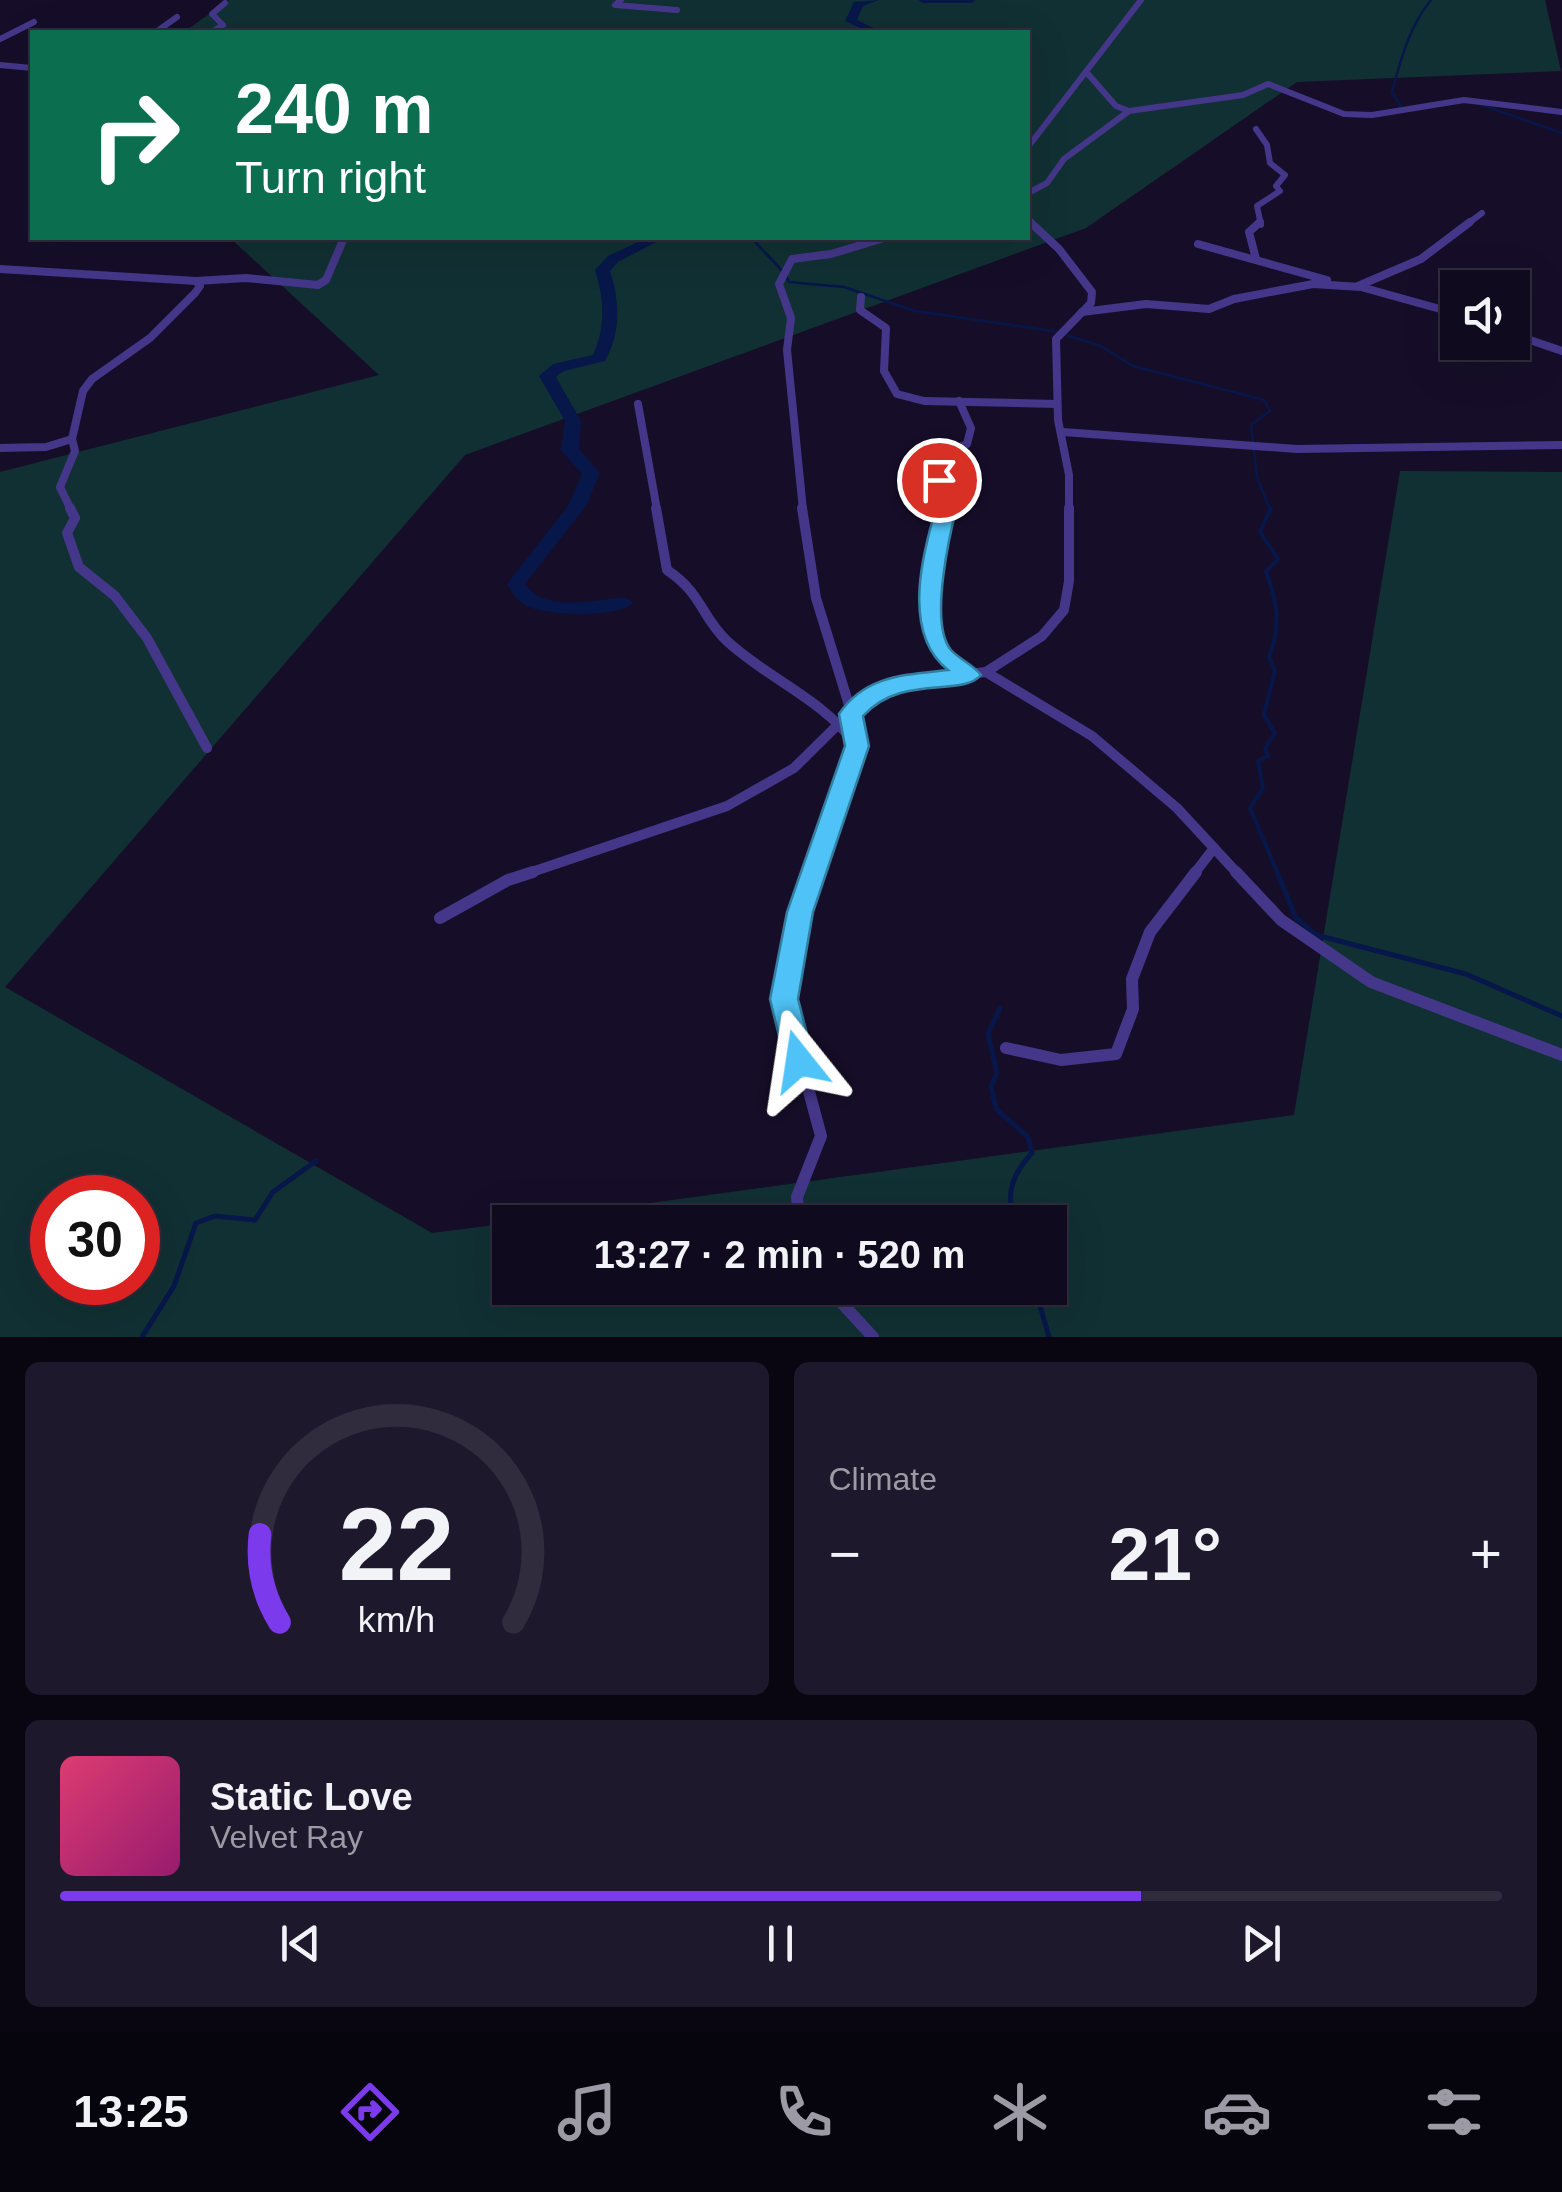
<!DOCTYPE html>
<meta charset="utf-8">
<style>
:root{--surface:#100a1f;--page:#1e182c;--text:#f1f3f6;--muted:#9c9aa4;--line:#302b3d;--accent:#7c3aed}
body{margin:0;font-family:Helvetica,sans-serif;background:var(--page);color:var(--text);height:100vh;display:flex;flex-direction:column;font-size:38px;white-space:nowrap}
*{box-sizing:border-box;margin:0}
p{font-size:32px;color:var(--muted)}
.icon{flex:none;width:55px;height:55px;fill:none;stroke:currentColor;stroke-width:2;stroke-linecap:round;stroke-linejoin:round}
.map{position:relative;height:1337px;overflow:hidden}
.details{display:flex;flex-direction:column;gap:25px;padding:25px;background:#090611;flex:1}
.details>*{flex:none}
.hud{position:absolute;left:30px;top:30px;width:1000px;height:210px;border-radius:0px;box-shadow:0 10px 40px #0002,0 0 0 2px var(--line);background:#0b6e4f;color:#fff;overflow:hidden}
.fabs{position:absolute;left:1440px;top:270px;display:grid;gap:20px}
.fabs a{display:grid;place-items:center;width:90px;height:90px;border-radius:0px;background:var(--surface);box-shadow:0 10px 40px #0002,0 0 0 2px var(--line);font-size:50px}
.speed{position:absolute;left:30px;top:1175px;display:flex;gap:20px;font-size:50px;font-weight:700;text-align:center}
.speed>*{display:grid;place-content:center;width:130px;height:130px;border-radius:50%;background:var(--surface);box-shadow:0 10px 40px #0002,0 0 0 2px var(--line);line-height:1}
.speed .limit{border:15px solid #d22;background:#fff;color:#111}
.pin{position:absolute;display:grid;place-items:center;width:85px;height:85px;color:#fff;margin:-42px;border:5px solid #fff;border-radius:50%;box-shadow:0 2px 10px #0007}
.me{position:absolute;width:110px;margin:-55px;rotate:345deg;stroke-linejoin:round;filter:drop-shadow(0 0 8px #0008)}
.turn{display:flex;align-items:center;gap:35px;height:210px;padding:0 40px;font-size:45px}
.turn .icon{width:130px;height:130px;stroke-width:2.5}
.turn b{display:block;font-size:70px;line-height:85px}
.big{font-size:75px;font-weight:800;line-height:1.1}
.details .card{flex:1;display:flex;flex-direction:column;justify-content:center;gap:15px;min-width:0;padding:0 35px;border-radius:15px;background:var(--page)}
.details .dial{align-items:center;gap:0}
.dial svg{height:260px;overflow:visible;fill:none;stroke:var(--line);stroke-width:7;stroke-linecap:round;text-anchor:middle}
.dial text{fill:var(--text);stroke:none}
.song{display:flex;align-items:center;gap:30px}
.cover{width:120px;height:120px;border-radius:15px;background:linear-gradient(135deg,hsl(340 70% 55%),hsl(320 70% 35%))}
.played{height:10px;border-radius:5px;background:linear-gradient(90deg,var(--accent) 75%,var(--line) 75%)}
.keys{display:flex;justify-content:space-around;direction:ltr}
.heat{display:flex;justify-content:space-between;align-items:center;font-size:55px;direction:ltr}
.details .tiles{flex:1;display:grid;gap:25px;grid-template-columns:1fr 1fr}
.card:last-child{grid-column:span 2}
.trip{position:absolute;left:492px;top:1205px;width:575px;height:100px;border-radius:0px;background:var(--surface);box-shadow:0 10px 40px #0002,0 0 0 2px var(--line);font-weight:800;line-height:100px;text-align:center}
.menu{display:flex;height:160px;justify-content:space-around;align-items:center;background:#06040c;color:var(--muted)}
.menu .icon{width:70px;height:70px}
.menu .current{color:var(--accent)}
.menu b{font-size:45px;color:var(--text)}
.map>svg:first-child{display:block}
.green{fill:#113033;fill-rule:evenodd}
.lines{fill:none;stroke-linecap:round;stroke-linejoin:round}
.stream-far2{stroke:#071749;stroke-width:2.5}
.stream-far1{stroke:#071749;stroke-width:4}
.stream{stroke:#071749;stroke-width:5}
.river{fill:#071749;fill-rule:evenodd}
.minor-far3{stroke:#44378a;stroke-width:6}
.minor-far2{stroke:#44378a;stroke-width:8}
.minor-far1{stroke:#44378a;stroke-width:10}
.minor{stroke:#44378a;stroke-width:12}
.route{fill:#4fc3f7;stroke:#337fa1;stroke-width:2.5}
</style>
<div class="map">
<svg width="1562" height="1337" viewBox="0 0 1562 1337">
<rect width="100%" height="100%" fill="#160e29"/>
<!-- green -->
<path class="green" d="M229,0h1316l16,71 -264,11 -211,146 -621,227 -460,532 427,246 78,-10v65h540v-66h-539l783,-107 106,-644 162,1v865h-1562v-865l379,-97 -149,-137h798v-206h-844zM52,1198h86v84h-86z"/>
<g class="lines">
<!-- stream-far2 -->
<g class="stream-far2">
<polyline points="1482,105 1562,133"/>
<path d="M1401,106l-9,-14c9,-33 17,-65 39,-92"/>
<path d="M752,238c12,16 29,27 37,44l55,5 71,24 138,20 48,15 32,20 131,34 6,11 -19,14 6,52 13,33"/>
</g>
<!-- stream-far1 -->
<path class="stream-far1" d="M1271,508l-11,24 18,27 -12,13c12,31 15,54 3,85l6,14 -11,44 11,18 -10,15 3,8 -10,5 5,27 -13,20 28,66"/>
<!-- stream -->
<g class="stream">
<polyline points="1277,872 1296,918 1316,935 1466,974 1562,1016"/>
<path d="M1000,1008l-12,26 9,39 -6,13 5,23 32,28 4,16c-19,20 -29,43 -15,69"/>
<polyline points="1035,1288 1049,1337"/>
<polyline points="142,1337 174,1286 196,1223 215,1216 255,1220 273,1192 316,1161"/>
</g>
<!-- river -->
<g class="river">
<polygon points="879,0 863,6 857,20 882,32 868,32 845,21 854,2"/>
<polygon points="918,0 976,0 971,3 923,3"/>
<path d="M647,238h17l-46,24 -8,9c10,30 11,62 -5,90l-41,10 -8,6 25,44 -2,28 21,24 -14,33 -61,78c20,29 69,16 99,13l10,6c-18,15 -83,13 -105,4 -11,-5 -16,-13 -22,-23l61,-78 14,-32 -21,-24 4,-29 -26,-45 14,-12 40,-9c13,-28 11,-57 2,-85l13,-14z"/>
</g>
<!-- minor-far3 -->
<g class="minor-far3">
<polyline points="621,0 615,5 677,10"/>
<polyline points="156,32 177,17"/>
<polyline points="212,32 223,25 212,14 225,3"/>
<polyline points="0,39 34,22"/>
<polyline points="0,65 32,68"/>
<polyline points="1129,111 1243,95 1268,84 1344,114 1372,115 1464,100 1562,112"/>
<polyline points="1256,129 1267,145 1270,163 1285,175 1276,186 1280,191 1257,206 1261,225"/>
<polyline points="1028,147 1141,0"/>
<polyline points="1028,193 1047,183 1064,159 1129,111 1116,106 1088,74"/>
<polyline points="1028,221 1032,225"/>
<polyline points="1466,225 1482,213"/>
</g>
<!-- minor-far2 -->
<g class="minor-far2">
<polyline points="1030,222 1059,249 1092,292 1091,303 1056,339 1058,420 1069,475 1069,510"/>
<polyline points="1198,244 1327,280"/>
<polyline points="1256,259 1249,232 1260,222"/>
<polyline points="0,269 196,281"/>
<polyline points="1358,286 1421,259 1470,222"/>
<polyline points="861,297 860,310 886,328 884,371 897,394 924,401 1057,404"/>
<polyline points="1082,312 1146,304 1209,309 1234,299 1313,284 1361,287 1458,314"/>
<polyline points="1512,334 1562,351"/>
<polyline points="638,404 657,510"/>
<polyline points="1063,432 1297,449 1562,445"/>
<polyline points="0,448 46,447 72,439 83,391 92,379 150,338 195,293 200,286 196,281 246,278 318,285 326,280 344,238"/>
<polyline points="71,510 60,487 75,451 72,439"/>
<polyline points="803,510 787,350 791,318 779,284 792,259 831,254 884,238"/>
<polyline points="947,510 950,495 933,464 941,455 967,444 971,428 959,401"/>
</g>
<!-- minor-far1 -->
<g class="minor-far1">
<polyline points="70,508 75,518 67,533 79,567 115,596 147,638 207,748"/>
<path d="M656,508l11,62c36,24 34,47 60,71 41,38 96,58 129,104"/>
<polyline points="802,508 816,598 857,731 857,746 813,874"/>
<path d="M947,508c-16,66 -42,120 22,167"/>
<polyline points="986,672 1092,736 1177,808 1238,874"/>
<polyline points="526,874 727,806 794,768 869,694 893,683 986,672 1042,636 1064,610 1069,581 1069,508"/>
<polyline points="1194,874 1214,848"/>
</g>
<!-- minor -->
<g class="minor">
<polyline points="1236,872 1281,920 1371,982 1562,1055"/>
<polyline points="440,918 508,880 533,872"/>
<polyline points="1006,1048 1061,1060 1116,1054 1133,1009 1132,979 1150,932 1196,872"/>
<polyline points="799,1222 797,1197 821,1136 784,999 800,912 814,872"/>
<polyline points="828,1288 873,1337"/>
</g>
</g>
<!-- route -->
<path class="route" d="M932,476h14l14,19c-9,32 -32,128 -9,155 9,10 22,14 30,25 -20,23 -79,-2 -118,41l6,30 -56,166 -15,87 16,62 -5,8h-20l-4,-8 -15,-62 17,-87 58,-166 -6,-32c26,-39 66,-39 109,-44 -49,-38 -24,-124 -8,-175l-11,-15z"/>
</svg>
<div class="fabs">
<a><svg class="icon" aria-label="sound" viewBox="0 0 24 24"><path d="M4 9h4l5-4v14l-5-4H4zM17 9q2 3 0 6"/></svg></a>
</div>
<div class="speed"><div class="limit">30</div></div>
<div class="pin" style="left:939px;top:480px;background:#d93025"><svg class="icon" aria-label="arrive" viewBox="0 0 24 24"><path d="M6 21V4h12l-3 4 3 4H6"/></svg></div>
<svg class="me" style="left:799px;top:1061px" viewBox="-20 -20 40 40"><path d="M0-17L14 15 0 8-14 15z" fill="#4fc3f7" stroke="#fff" stroke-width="4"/></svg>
<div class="trip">13:27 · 2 min · 520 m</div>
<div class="hud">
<div class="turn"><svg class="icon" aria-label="right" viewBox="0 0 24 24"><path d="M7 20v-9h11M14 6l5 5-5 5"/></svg><div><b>240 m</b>Turn right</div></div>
</div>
</div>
<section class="details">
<div class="tiles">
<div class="card dial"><svg viewBox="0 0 100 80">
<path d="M14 69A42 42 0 1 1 86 69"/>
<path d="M14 69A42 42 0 0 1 8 42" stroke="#7c3aed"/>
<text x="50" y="56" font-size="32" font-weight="700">22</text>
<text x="50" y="72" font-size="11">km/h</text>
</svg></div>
<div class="card"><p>Climate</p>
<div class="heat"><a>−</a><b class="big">21°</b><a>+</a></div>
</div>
<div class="card">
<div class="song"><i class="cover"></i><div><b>Static Love</b><p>Velvet Ray</p></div></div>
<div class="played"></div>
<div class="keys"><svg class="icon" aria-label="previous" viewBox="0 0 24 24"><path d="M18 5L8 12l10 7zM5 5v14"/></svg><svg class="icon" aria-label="pause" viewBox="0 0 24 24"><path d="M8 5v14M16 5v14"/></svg><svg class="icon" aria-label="next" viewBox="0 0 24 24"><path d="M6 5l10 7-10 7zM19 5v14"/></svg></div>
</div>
</div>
</section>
<nav class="menu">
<b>13:25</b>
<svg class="icon current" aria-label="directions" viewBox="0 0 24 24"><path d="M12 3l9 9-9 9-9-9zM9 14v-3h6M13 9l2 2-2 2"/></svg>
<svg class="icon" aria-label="music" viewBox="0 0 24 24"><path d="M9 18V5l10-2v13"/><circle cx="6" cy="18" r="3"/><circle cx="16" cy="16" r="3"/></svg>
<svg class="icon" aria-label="phone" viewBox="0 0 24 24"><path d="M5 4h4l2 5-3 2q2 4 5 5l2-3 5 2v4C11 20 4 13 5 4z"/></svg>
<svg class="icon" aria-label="climate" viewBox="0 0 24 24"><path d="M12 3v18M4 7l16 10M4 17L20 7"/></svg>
<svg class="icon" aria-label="car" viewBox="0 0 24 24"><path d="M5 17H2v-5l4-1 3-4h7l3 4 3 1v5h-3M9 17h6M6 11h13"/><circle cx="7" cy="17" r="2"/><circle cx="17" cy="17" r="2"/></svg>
<svg class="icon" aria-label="filters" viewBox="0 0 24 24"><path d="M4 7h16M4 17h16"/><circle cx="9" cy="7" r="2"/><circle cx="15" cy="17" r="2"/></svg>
</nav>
